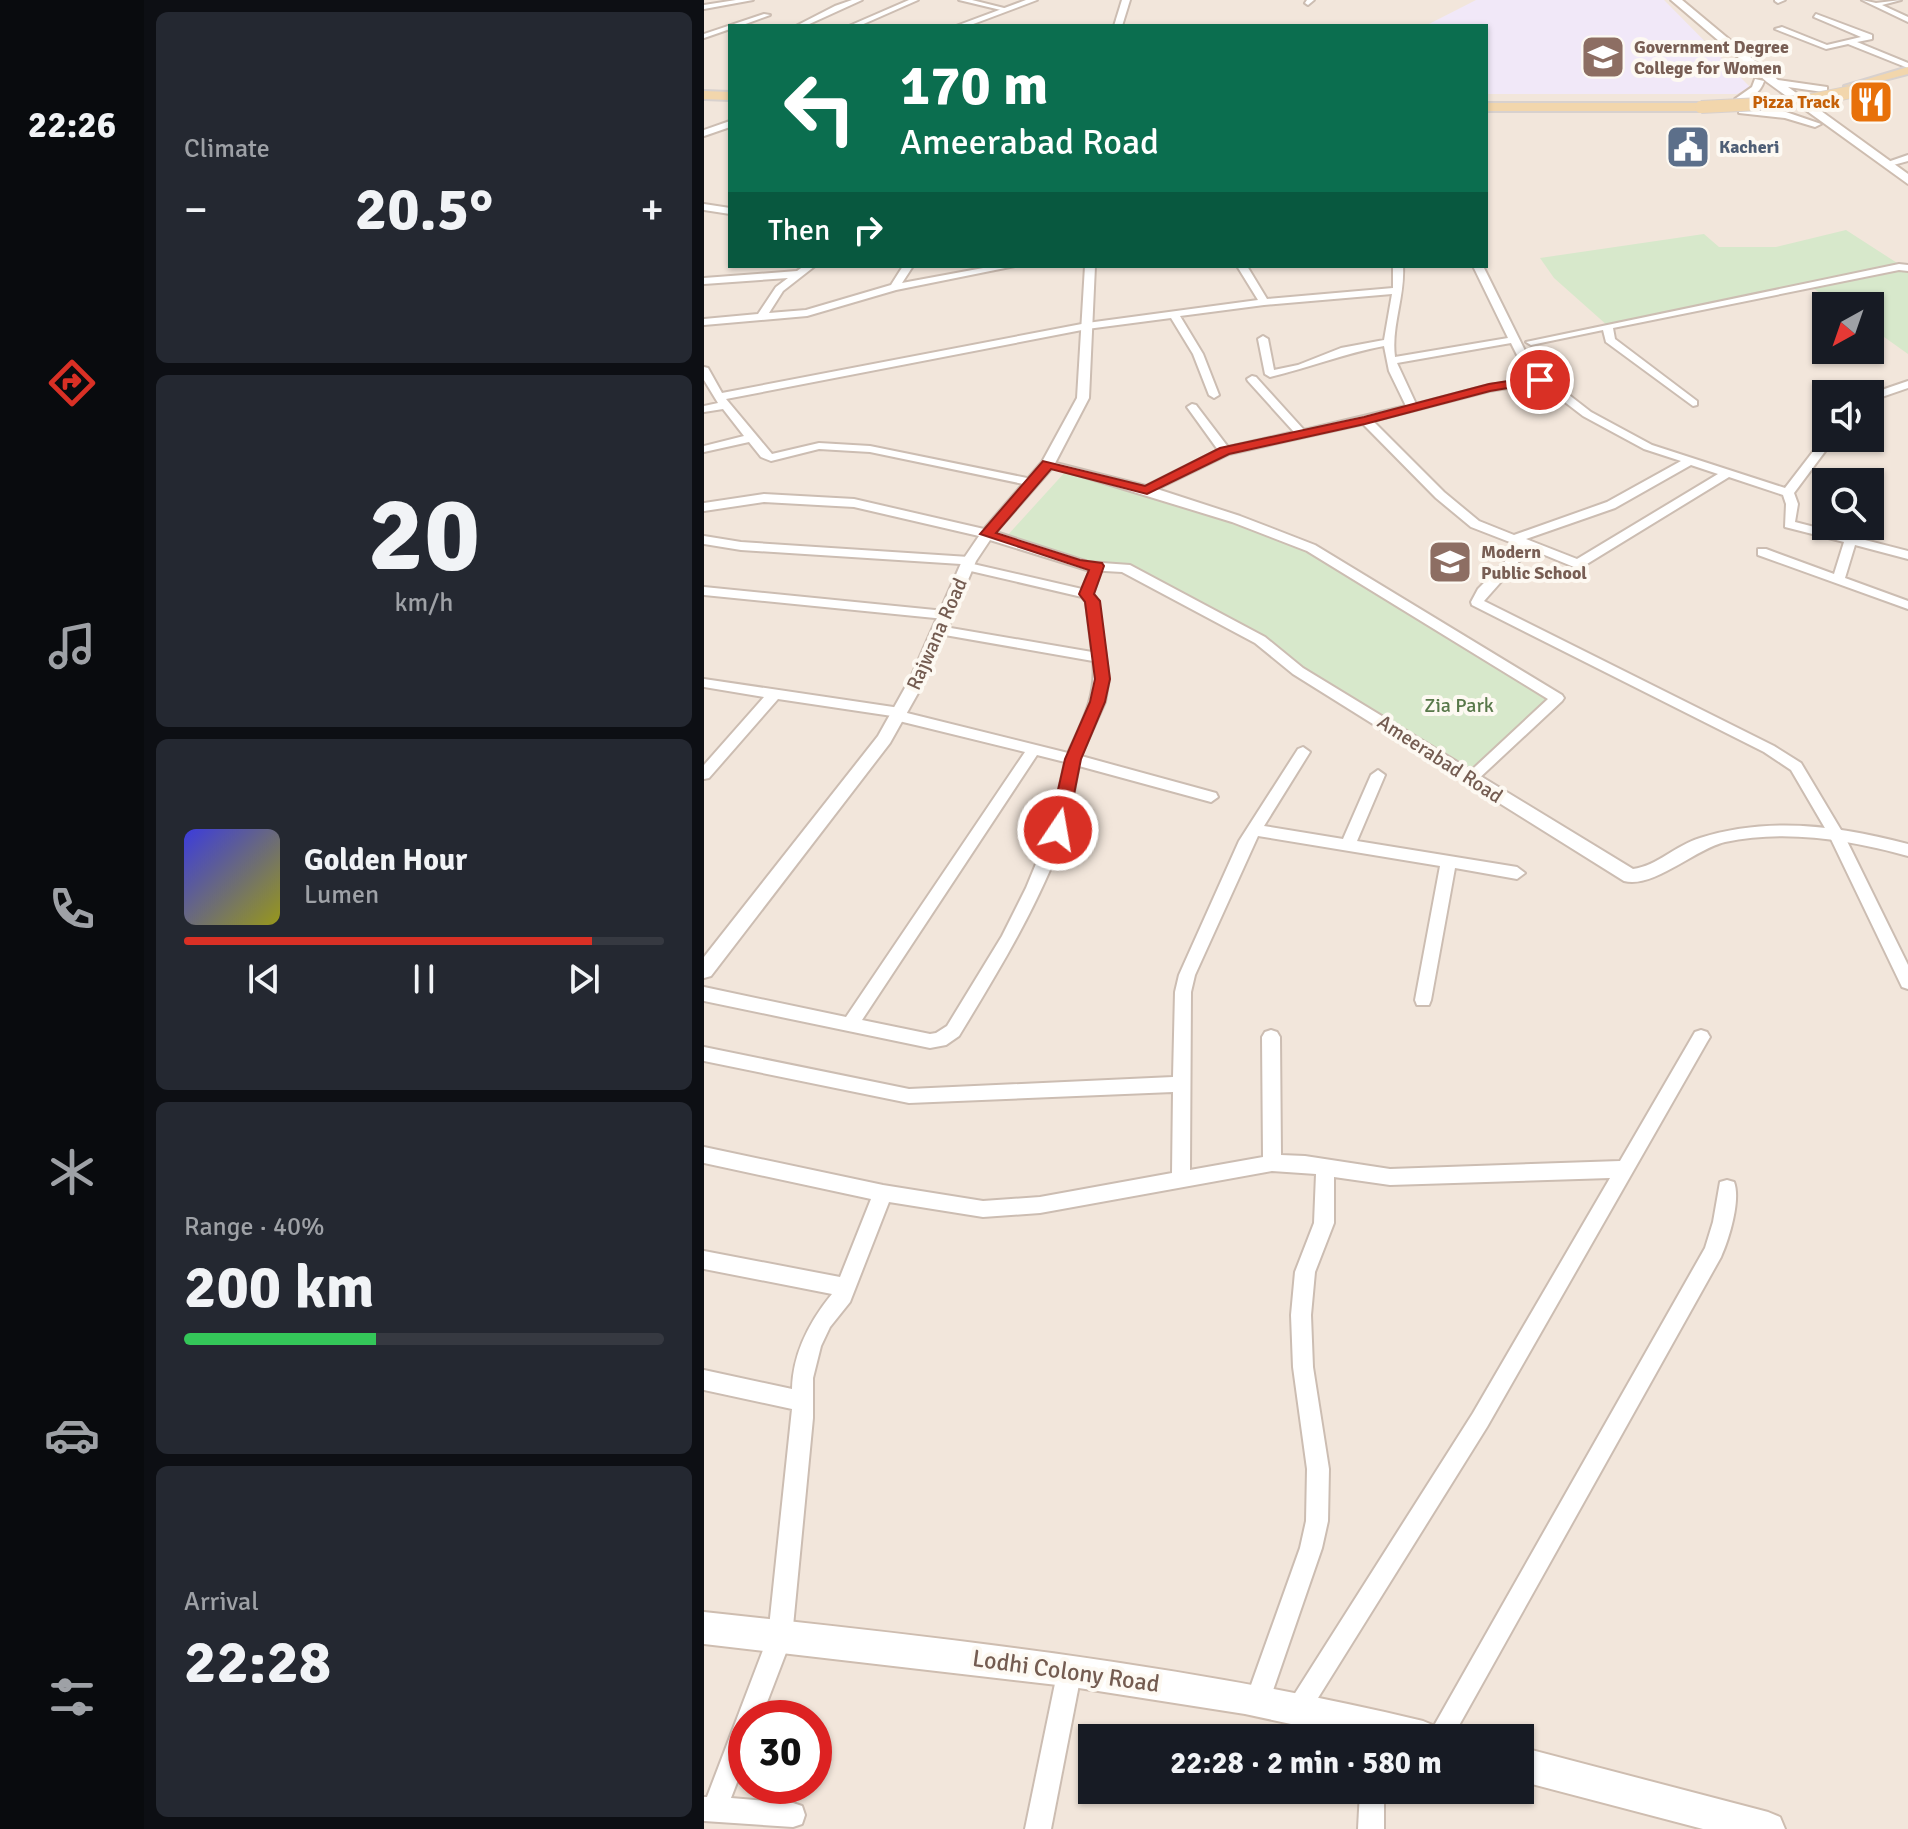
<!DOCTYPE html>
<meta charset="utf-8">
<style>
:root{--surface:#171b24;--page:#242831;--text:#f1f3f6;--muted:#9ea1a6;--line:#363941;--accent:#d93025}
body{margin:0;font-family:Signika,sans-serif;background:var(--page);color:var(--text);height:100vh;display:flex;flex-direction:column;font-size:30px;white-space:nowrap}
*{box-sizing:border-box;margin:0}
p{font-size:26px;color:var(--muted)}
.icon{flex:none;width:44px;height:44px;fill:none;stroke:currentColor;stroke-width:2;stroke-linecap:round;stroke-linejoin:round}
.map{position:relative;flex:1;overflow:hidden}
.drawer{display:flex;flex-direction:column;gap:12px;padding:12px;background:#0d0f14;width:560px}
.drawer>*{flex:none}
.guide{position:absolute;left:24px;top:24px;width:760px;height:244px;border-radius:0px;box-shadow:0 2px 6px #0004;background:#0b6e4f;color:#fff;overflow:hidden}
.needle{width:52px;rotate:220deg}
.fabs{position:absolute;left:1108px;top:292px;display:grid;gap:16px}
.fabs a{display:grid;place-items:center;width:72px;height:72px;border-radius:0px;background:var(--surface);box-shadow:0 2px 6px #0004;font-size:40px}
.speed{position:absolute;left:24px;top:1700px;display:flex;gap:16px;font-size:40px;font-weight:700;text-align:center}
.speed>*{display:grid;place-content:center;width:104px;height:104px;border-radius:50%;background:var(--surface);box-shadow:0 2px 6px #0004;line-height:1}
.speed .limit{border:12px solid #d22;background:#fff;color:#111}
.pin{position:absolute;display:grid;place-items:center;width:68px;height:68px;color:#fff;margin:-34px;border:4px solid #fff;border-radius:50%;box-shadow:0 2px 8px #0007}
.me{position:absolute;width:88px;margin:-44px;rotate:12deg;stroke-linejoin:round;filter:drop-shadow(0 0 6px #0008)}
.turn{display:flex;align-items:center;gap:28px;height:168px;padding:0 40px;font-size:36px}
.turn .icon{width:104px;height:104px;stroke-width:2.5}
.turn b{display:block;font-size:56px;line-height:68px}
.then{display:flex;align-items:center;height:76px;padding:0 40px;background:#0003;gap:16px;font-size:30px}
.big{font-size:60px;font-weight:800;line-height:1.1}
.drawer .widget{flex:1;display:flex;flex-direction:column;justify-content:center;gap:12px;min-width:0;padding:0 28px;border-radius:12px;background:var(--page)}
.drawer .dial{align-items:center;gap:0}
.dial b{font-size:104px;line-height:1}
.song{display:flex;align-items:center;gap:24px}
.cover{width:96px;height:96px;border-radius:12px;background:linear-gradient(135deg,hsl(240 70% 55%),hsl(60 70% 35%))}
.played{height:8px;border-radius:4px;background:linear-gradient(90deg,var(--accent) 85%,var(--line) 85%)}
.keys{display:flex;justify-content:space-around;direction:ltr}
.heat{display:flex;justify-content:space-between;align-items:center;font-size:44px;direction:ltr}
.charge{height:12px;border-radius:6px;background:linear-gradient(90deg,#34c759 40%,var(--line) 0)}
.trip{position:absolute;left:374px;top:1724px;width:456px;height:80px;border-radius:0px;background:var(--surface);box-shadow:0 2px 6px #0004;font-weight:800;line-height:80px;text-align:center}
main{display:flex;flex:1;min-height:0}
.tab-bar{display:flex;flex-direction:column;width:144px;justify-content:space-around;align-items:center;background:#090b0e;color:var(--muted)}
.tab-bar .icon{width:56px;height:56px}
.tab-bar .active{color:var(--accent)}
.tab-bar b{font-size:36px;color:var(--text)}
.map>svg:first-child{display:block}
.residential{fill:#f2e6db;fill-rule:evenodd}
.education{fill:#f1e8f8}
.green{fill:#d7e8cb}
.lines{fill:none;stroke-linecap:round;stroke-linejoin:round}
.minor-casing{stroke:#ccbdb2;stroke-width:4}
.tertiary-casing{stroke:#ccbdb2;stroke-width:4}
.secondary-casing{stroke:#cebdb0;stroke-width:4}
.primary-casing{stroke:#d8d1ce;stroke-width:4}
.minor{fill:#fff;fill-rule:evenodd}
.tertiary{fill:#fff;fill-rule:evenodd}
.secondary{fill:#fff;fill-rule:evenodd}
.primary{fill:#f2d6ac;fill-rule:evenodd}
.primary-bridge-casing{stroke:#d8d1ce;stroke-width:14;stroke-linecap:butt}
.primary-bridge{stroke:#f2d6ac;stroke-width:12}
.route{fill:#d93025;stroke:#8d1f18;stroke-width:2}
.labels{text-anchor:middle;dominant-baseline:central;stroke-width:8;stroke-linejoin:round;paint-order:stroke}
.far-education-label{font-size:18px;font-weight:bold;fill:#785e54;stroke:#fdf9f2;text-anchor:start}
.far-food-label{font-size:18px;font-weight:bold;fill:#c56008;stroke:#fdf9f2;text-anchor:end}
.far-service-label{font-size:18px;font-weight:bold;fill:#4e5e75;stroke:#fdf9f2;text-anchor:start}
.street-label{font-size:20px;fill:#745c51;stroke:#fdf9f2}
.park-label{font-size:20px;fill:#58784a;stroke:#fdf9f2}
.near-street-label{font-size:24px;fill:#745c51;stroke:#fdf9f2}
</style>
<main>
<nav class="tab-bar">
<b>22:26</b>
<svg class="icon active" aria-label="directions" viewBox="0 0 24 24"><path d="M12 3l9 9-9 9-9-9zM9 14v-3h6M13 9l2 2-2 2"/></svg>
<svg class="icon" aria-label="music" viewBox="0 0 24 24"><path d="M9 18V5l10-2v13"/><circle cx="6" cy="18" r="3"/><circle cx="16" cy="16" r="3"/></svg>
<svg class="icon" aria-label="phone" viewBox="0 0 24 24"><path d="M5 4h4l2 5-3 2q2 4 5 5l2-3 5 2v4C11 20 4 13 5 4z"/></svg>
<svg class="icon" aria-label="climate" viewBox="0 0 24 24"><path d="M12 3v18M4 7l16 10M4 17L20 7"/></svg>
<svg class="icon" aria-label="car" viewBox="0 0 24 24"><path d="M5 17H2v-5l4-1 3-4h7l3 4 3 1v5h-3M9 17h6M6 11h13"/><circle cx="7" cy="17" r="2"/><circle cx="17" cy="17" r="2"/></svg>
<svg class="icon" aria-label="filters" viewBox="0 0 24 24"><path d="M4 7h16M4 17h16"/><circle cx="9" cy="7" r="2"/><circle cx="15" cy="17" r="2"/></svg>
</nav>
<section class="drawer">
<div class="widget"><p>Climate</p>
<div class="heat"><a>−</a><b class="big">20.5°</b><a>+</a></div>
</div>
<div class="widget dial"><b>20</b><p>km/h</p></div>
<div class="widget">
<div class="song"><i class="cover"></i><div><b>Golden Hour</b><p>Lumen</p></div></div>
<div class="played"></div>
<div class="keys"><svg class="icon" aria-label="previous" viewBox="0 0 24 24"><path d="M18 5L8 12l10 7zM5 5v14"/></svg><svg class="icon" aria-label="pause" viewBox="0 0 24 24"><path d="M8 5v14M16 5v14"/></svg><svg class="icon" aria-label="next" viewBox="0 0 24 24"><path d="M6 5l10 7-10 7zM19 5v14"/></svg></div>
</div>
<div class="widget"><p>Range · 40%</p><b class="big">200 km</b><div class="charge"></div></div>
<div class="widget"><p>Arrival</p><b class="big">22:28</b></div>
</section>
<div class="map">
<svg width="1204" height="1829" viewBox="0 0 1204 1829">
<rect width="100%" height="100%" fill="#fbf4ec"/>
<!-- residential -->
<path class="residential" d="M0,0h1204v1829h-1204zM26,26h756v240h-756zM1122,306h44v44h-44zM1122,394h44v44h-44zM1122,482h44v44h-44zM42,1718h68v68h-68zM388,1738h428v52h-428z"/>
<!-- education -->
<polygon class="education" points="772,0 960,0 1046,87 1033,94 782,94 782,26 721,26"/>
<!-- green -->
<g class="green">
<polygon points="1142,230 1204,270 1204,354 1166,327 1166,306 1135,306 1103,284 904,326 850,278 836,258 1000,234 1015,247 1072,247"/>
<polygon points="362,471 529,520 603,549 848,698 763,775 593,665 567,643 421,563 382,563 302,537"/>
</g>
<g class="lines">
<!-- minor casing -->
<g class="minor-casing">
<g id="minor">
<polygon points="32,0 49,0 0,9 0,5"/>
<polygon points="148,0 158,0 101,26 92,26 131,6"/>
<polygon points="205,0 214,0 155,26 145,26"/>
<polygon points="255,0 268,0 304,9 301,11"/>
<polygon points="603,0 610,0 604,5 601,3"/>
<polygon points="1081,0 1074,3 1071,1 1071,0"/>
<polygon points="1158,0 1172,3 1197,0 1178,5 1204,17 1204,22"/>
<polygon points="60,14 66,15 36,26 26,26 26,29 0,38 0,34"/>
<polygon points="1112,14 1168,35 1168,39 1153,42 1204,63 1204,68 1144,44 1122,49 1071,29 1078,27 1123,45 1157,37 1110,17"/>
<polygon points="1204,155 1204,161 1182,167 1178,164"/>
<polygon points="0,204 26,208 26,214 0,210"/>
<polygon points="1195,264 1204,265 1204,271 1195,270 909,328 911,339 993,401 993,405 989,406 902,342 899,330 827,345 822,342"/>
<polygon points="100,266 111,266 79,291 65,313 102,310 187,285 199,266 209,266 198,283 290,266 311,266 192,290 103,316 0,325 0,319 54,314 72,287 84,278 0,284 0,278 93,271"/>
<path d="M533,266h10l20,33 126,-11v-22h10c2,31 -12,60 -8,91l113,-19 -35,-72h10l50,101 58,45 61,33 133,43 40,-52 1,2h9l-41,55 4,11 -3,18 113,29v8l-53,-14 -10,33 63,23v8l-150,-54v-6h8l68,25 10,-32 -59,-15 1,-23 -3,-9 -54,-18 -147,90h-8l-44,-18 -46,52 290,145 27,17 43,72 64,130v24l-6,-2 -73,-152 -38,-65 -27,-18 -292,-147 -1,-3 7,-13 42,-43 -49,-19 -35,-29 -73,-74 -134,30 -72,35 83,27 75,29 247,150 2,3 -2,3 -88,82 -5,1 -7,-5 86,-80 -241,-148 -75,-29 -190,-58 6,-3 98,25 72,-36 -31,-43 5,-3 4,1 32,42 66,-15 -46,-51 -1,-2 5,-3 4,1 48,53 102,-24 -17,-35 -5,-25c-39,7 -75,22 -114,31l-5,-3 -7,-35 5,-3 5,3 6,31 24,-5 43,-17 43,-8 8,-46 -128,11 -84,11 23,38 16,41 -5,3 -5,-3 -16,-41 -22,-36 -84,11 -361,70 46,55 47,-11 51,3 167,34v4l-4,2 -163,-34 -51,-3 -48,12 -10,-4 -12,-15 -45,10v-6l40,-10 -21,-27 -19,3v-6l14,-3 -14,-23v-13l4,1 14,25 365,-70 171,-23zM807,343l13,26 10,9 -45,7 -73,19 -19,-41zM836,383l43,33 61,33 37,12 -74,41 -93,33 -35,-14 -35,-29 -71,-71 116,-30zM987,465l27,9 -141,85 -51,-20 89,-31z"/>
<polygon points="1204,381 1204,388 1166,401 1166,394"/>
<path d="M0,536l37,6 228,15 6,4 -2,3 109,25 11,-26h8l2,3 -10,28 5,7 11,78 -4,23 -24,54 135,37 2,4 -7,5 -132,-36c-5,21 -7,45 -14,66 -26,73 -66,138 -106,204l-13,9 -16,3 -226,-47v-14l142,30 179,-265 -126,-31 -7,-5 -114,-17 -69,79 -5,1v-14l60,-68 -60,-10v-8l196,29 7,5 161,40c14,-31 29,-58 25,-92l-154,-27 -7,-4 7,-4 153,26 -6,-50 -4,-5 -120,-28 -1,-5 -220,-14 -37,-6zM333,755l28,7 -15,68 -24,58 -24,48 -55,90 -11,7 -6,1 -68,-14z"/>
<polygon points="0,587 241,611 248,615 241,619 0,595"/>
<path d="M599,747l7,5 -46,74 79,13 28,-64 7,-5 7,5 -28,66 160,26 8,6 -8,6 -62,-11 -24,132 -2,5h-12l-2,-5 25,-134 -182,-30 -63,139 -4,17 -1,178 73,-13 -1,-120 3,-5 6,-2 6,2 3,5 1,118 24,1 85,13 230,-8 75,-129 6,-2 6,2 3,5 -3,5 -220,385 -179,287 -8,4 -8,-4 -4,-8 4,-8 181,-285 137,-235 -220,7 -56,-8v46l-19,49 -4,43 2,52 16,102 -1,52 -6,27 -52,151 -4,8 -8,4 -8,-4 -4,-8 54,-151 6,-27 1,-52 -14,-102 -2,-52 4,-43 19,-49 2,-49 -44,-3 -232,42 -57,4 -94,-15 -39,100 -20,25 -9,19 -8,32v40l-21,219 -31,81h-15v41l-15,39 62,5 9,3 3,9 -3,9 -9,3 -89,-6v-24h3l61,-160 24,-228 -88,-19v-20l88,19c1,-37 18,-68 40,-95l-128,-25v-18l136,26 31,-78 -167,-36v-16l179,38 100,16 57,-4 132,-24 1,-81 -264,11 -205,-42v-14l205,42 264,-12 2,-85 4,-17 60,-134 59,-92z"/>
<path d="M1023,1180l7,2c7,18 -5,57 -13,75l-269,481h-25l278,-490 8,-26 7,-40z"/>
<polygon points="366,1657 374,1661 378,1669 347,1829 321,1829 354,1669 358,1661"/>
<polygon points="656,1790 680,1790 680,1829 654,1829"/>
</g>
</g>
<!-- tertiary casing -->
<g class="tertiary-casing">
<g id="tertiary">
<polygon points="322,0 333,0 264,26 252,26"/>
<polygon points="418,0 426,0 418,26 410,26"/>
<polygon points="26,121 26,127 0,136 0,130"/>
<path d="M381,266h10l-6,132 -36,69 -57,65 92,30 42,3 135,72 38,31 330,201c24,-3 43,-24 67,-31 68,-22 140,-12 208,6v12c-58,-16 -122,-27 -183,-14 -30,7 -72,47 -101,39l-331,-207 -38,-31 -133,-71 -35,-2 -97,-30 -14,21 -49,116 -37,66 -179,233 -7,2v-21l174,-221 33,-59 51,-116 17,-25 -125,-29 -90,-5 -60,9v-8l60,-9 90,5 130,30 58,-67 35,-64z"/>
</g>
</g>
<!-- secondary casing -->
<g class="secondary-casing">
<g id="secondary">
<polygon points="967,0 978,0 1074,80 1123,87 1123,91 1119,92 1084,87 1204,174 1204,184 1063,82"/>
<path d="M1051,79l9,2c-3,11 -17,23 -29,22v-4l17,-12z"/>
<polygon points="1039,108 1082,112 1117,124 1111,127 1081,118 1035,113 1035,109"/>
<path d="M0,1612c242,26 482,52 719,109l12,5 5,12h-84l-111,-24 -179,-28 -362,-42z"/>
<polygon points="816,1747 1064,1812 1076,1817 1081,1829 999,1829 816,1781"/>
</g>
</g>
<!-- primary casing -->
<g class="primary-casing">
<g id="primary">
<polygon points="1204,67 1204,74 1146,89 1140,86"/>
<polygon points="0,91 26,92 26,100 0,99"/>
<polygon points="782,103 997,103 1003,107 997,111 782,111"/>
</g>
</g>
<!-- minor -->
<use href="#minor" class="minor"/>
<!-- tertiary -->
<use href="#tertiary" class="tertiary"/>
<!-- secondary -->
<use href="#secondary" class="secondary"/>
<!-- primary -->
<use href="#primary" class="primary"/>
<!-- primary-bridge casing -->
<g class="primary-bridge-casing">
<polyline id="primary-bridge" points="997,107 1097,102 1152,91"/>
</g>
<!-- primary-bridge -->
<use href="#primary-bridge" class="primary-bridge"/>
</g>
<!-- route -->
<polygon class="route" points="836,376 840,377 840,382 786,391 661,424 525,454 443,494 347,469 292,533 376,560 398,563 400,566 390,594 396,601 406,679 401,702 377,759 363,830 354,836 348,834 345,830 361,759 386,702 391,679 381,602 375,594 385,570 276,534 339,461 441,486 516,448 660,417 785,384"/>
<!-- icons -->
<defs>
<g id="university-square" transform="scale(2.3)"><rect x="-9" y="-9" width="18" height="18" rx="4" fill="#8d6e63" stroke="#fdf9f2"/><path d="M0-5L7-2L0 1L-7-2ZM-4 1L0 2.5L4 1V4Q0 6-4 4Z" fill="#fff"/></g>
<g id="restaurant-square" transform="scale(2.3)"><rect x="-9" y="-9" width="18" height="18" rx="4" fill="#e8710a" stroke="#fdf9f2"/><path d="M-5-6h1v4h1v-4h1v4h1v-4h1v5L-1.5 .5V6h-2V.5L-5-1ZM5-6V6H3V1.5H1.5Q1.5-4 5-6Z" fill="#fff"/></g>
<g id="civic-square" transform="scale(2.3)"><rect x="-9" y="-9" width="18" height="18" rx="4" fill="#5c6f8a" stroke="#fdf9f2"/><path d="M-.6-6.5H3V-4.5H.6V-3L4-1V1h2V6H-6V1h2V-1L-.6-3ZM-1.2 2.5V6h2.4V2.5Z" fill="#fff"/></g>
<g id="school-square" transform="scale(2.3)"><rect x="-9" y="-9" width="18" height="18" rx="4" fill="#8d6e63" stroke="#fdf9f2"/><path d="M0-5L7-2L0 1L-7-2ZM-4 1L0 2.5L4 1V4Q0 6-4 4Z" fill="#fff"/></g>
</defs>
<g fill-rule="evenodd">
<use href="#university-square" x="899" y="57"/>
<use href="#restaurant-square" x="1167" y="102"/>
<use href="#civic-square" x="984" y="147"/>
<use href="#school-square" x="746" y="562"/>
</g>
<g class="labels">
<!-- far-education labels -->
<g class="far-education-label">
<text x="930" y="47">Government Degree<tspan x="930" dy="21">College for Women</tspan></text>
<text x="777" y="552">Modern<tspan x="777" dy="21">Public School</tspan></text>
</g>
<!-- far-food labels -->
<g class="far-food-label">
<text x="1136" y="102">Pizza Track</text>
</g>
<!-- far-service labels -->
<g class="far-service-label">
<text x="1015" y="147">Kacheri</text>
</g>
<!-- street labels -->
<g class="street-label">
<text transform="translate(233 634) rotate(-66)">Rajwana Road</text>
<text transform="translate(736 759) rotate(33)">Ameerabad Road</text>
</g>
<!-- park labels -->
<g class="park-label">
<text x="755" y="705">Zia Park</text>
</g>
<!-- near-street labels -->
<g class="near-street-label">
<text transform="translate(362 1671) rotate(8)">Lodhi Colony Road</text>
</g>
</g>
</svg>
<div class="fabs">
<a><svg class="needle" viewBox="-14 -14 28 28"><path d="M0-13l5 13h-10z" fill="#e53935"/><path d="M0 13l5-13h-10z" fill="#9ea1a6"/></svg></a>
<a><svg class="icon" aria-label="sound" viewBox="0 0 24 24"><path d="M4 9h4l5-4v14l-5-4H4zM17 9q2 3 0 6"/></svg></a>
<a><svg class="icon" aria-label="search" viewBox="0 0 24 24"><circle cx="10" cy="10" r="6"/><path d="M15 15l6 6"/></svg></a>
</div>
<div class="speed"><div class="limit">30</div></div>
<div class="pin" style="left:836px;top:380px;background:#d93025"><svg class="icon" aria-label="arrive" viewBox="0 0 24 24"><path d="M6 21V4h12l-3 4 3 4H6"/></svg></div>
<svg class="me" style="left:354px;top:830px" viewBox="-20 -20 40 40"><circle r="17" fill="#d93025" stroke="#fff" stroke-width="3"/><path d="M0-11L8 9 0 5-8 9z" fill="#fff"/></svg>
<div class="trip">22:28 · 2 min · 580 m</div>
<div class="guide">
<div class="turn"><svg class="icon" aria-label="left" viewBox="0 0 24 24"><path d="M17 20v-9H6M10 6l-5 5 5 5"/></svg><div><b>170 m</b>Ameerabad Road</div></div>
<div class="then">Then<svg class="icon" aria-label="right" viewBox="0 0 24 24"><path d="M7 20v-9h11M14 6l5 5-5 5"/></svg></div>
</div>
</div>
</main>
